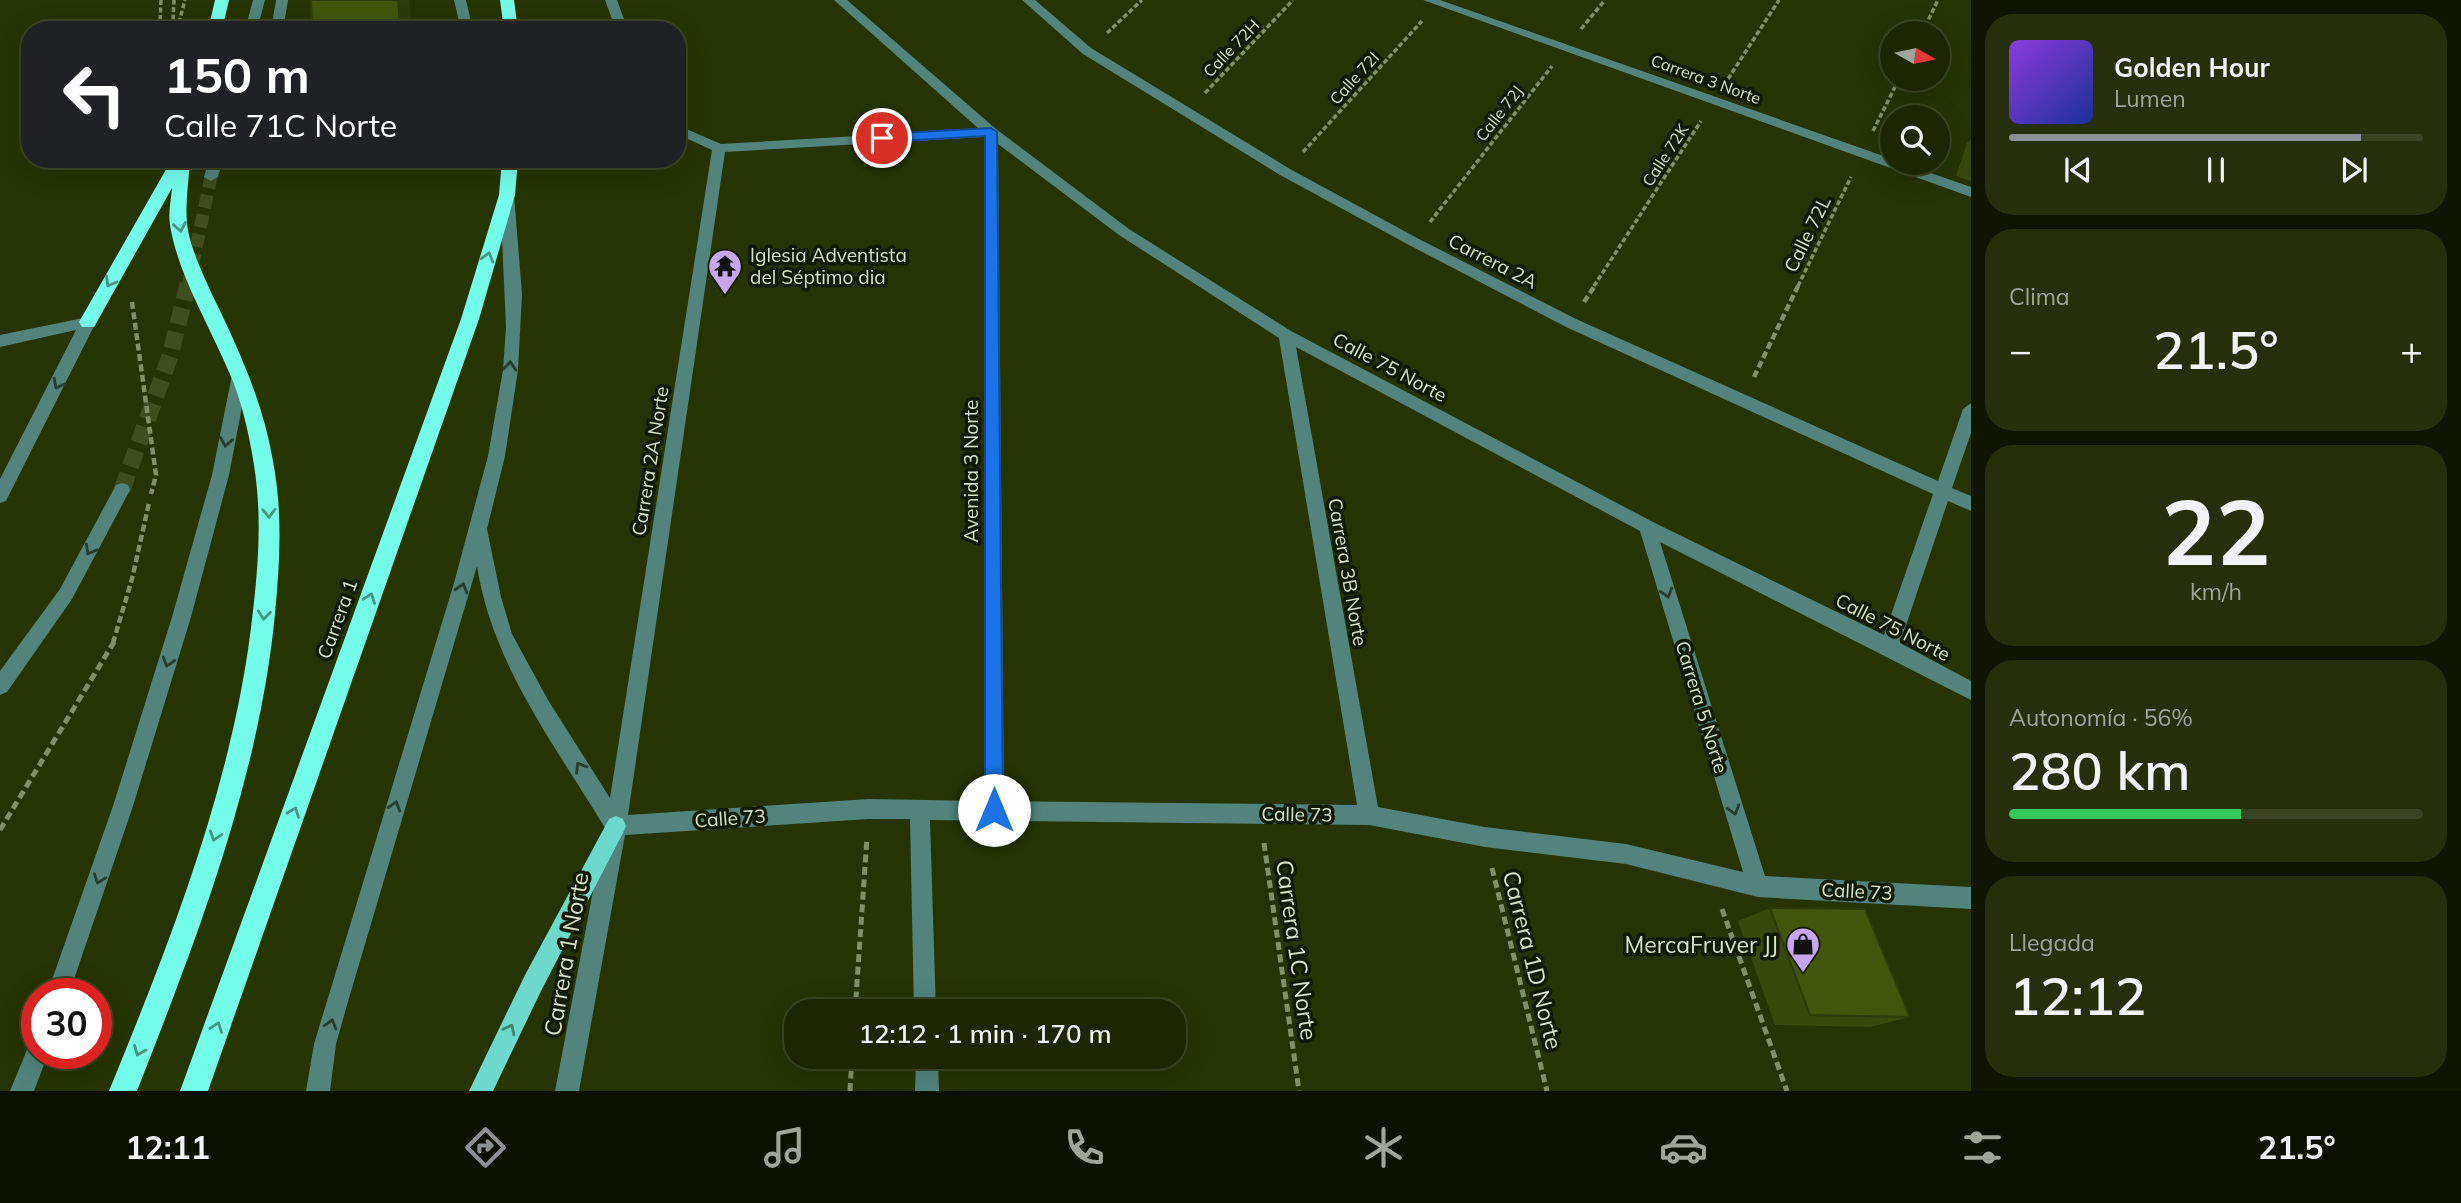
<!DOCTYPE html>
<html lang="es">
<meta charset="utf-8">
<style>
:root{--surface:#1c2700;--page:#252f0a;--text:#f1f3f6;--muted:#a0a599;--line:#3a4422;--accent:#8c9099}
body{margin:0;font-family:Mulish,sans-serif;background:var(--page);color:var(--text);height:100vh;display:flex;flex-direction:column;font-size:26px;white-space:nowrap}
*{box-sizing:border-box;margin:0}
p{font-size:23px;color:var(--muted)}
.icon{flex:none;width:38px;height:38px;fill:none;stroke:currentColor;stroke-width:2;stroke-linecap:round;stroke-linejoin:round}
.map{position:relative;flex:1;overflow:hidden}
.panel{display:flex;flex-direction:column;gap:14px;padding:14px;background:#0f1500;width:490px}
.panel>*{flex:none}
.guide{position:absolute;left:21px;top:21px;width:665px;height:147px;border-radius:28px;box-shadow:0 7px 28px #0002,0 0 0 2px var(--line);background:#202124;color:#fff;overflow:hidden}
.needle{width:46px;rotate:99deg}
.buttons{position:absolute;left:1880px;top:21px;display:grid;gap:14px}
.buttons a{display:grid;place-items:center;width:70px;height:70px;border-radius:50%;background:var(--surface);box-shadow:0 7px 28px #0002,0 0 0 2px var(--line);font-size:35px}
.speed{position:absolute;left:21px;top:978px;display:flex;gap:14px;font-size:35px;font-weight:700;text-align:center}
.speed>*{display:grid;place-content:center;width:91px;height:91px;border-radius:50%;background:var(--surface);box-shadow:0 7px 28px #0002,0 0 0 2px var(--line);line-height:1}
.speed .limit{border:10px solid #d22;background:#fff;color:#111}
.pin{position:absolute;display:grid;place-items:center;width:60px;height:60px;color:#fff;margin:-30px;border:4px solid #fff;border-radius:50%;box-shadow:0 2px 7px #0007}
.me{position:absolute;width:77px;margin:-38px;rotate:0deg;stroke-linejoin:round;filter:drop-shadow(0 0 5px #0008)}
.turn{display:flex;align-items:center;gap:24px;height:147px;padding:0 28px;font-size:32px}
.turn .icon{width:91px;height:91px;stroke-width:2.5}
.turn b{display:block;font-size:49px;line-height:60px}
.big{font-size:52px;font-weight:600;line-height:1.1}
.panel .tile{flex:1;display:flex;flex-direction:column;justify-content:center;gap:10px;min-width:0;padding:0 24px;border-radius:28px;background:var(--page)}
.panel .dial{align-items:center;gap:0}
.dial b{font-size:91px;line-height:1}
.song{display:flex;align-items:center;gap:21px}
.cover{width:84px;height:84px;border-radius:10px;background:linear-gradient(135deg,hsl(270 70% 55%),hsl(230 70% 35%))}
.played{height:7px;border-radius:4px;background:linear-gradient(90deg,var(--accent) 85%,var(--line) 85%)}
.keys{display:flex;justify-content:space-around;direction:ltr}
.heat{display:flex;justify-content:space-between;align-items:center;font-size:38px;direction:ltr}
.charge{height:10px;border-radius:5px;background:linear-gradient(90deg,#34c759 56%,var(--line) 0)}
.trip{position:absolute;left:784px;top:999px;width:402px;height:70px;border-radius:28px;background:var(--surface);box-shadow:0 7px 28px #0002,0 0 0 2px var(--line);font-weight:600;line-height:70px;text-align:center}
.tabs{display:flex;height:112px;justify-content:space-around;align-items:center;background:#0b1000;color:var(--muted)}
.tabs .icon{width:49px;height:49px}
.tabs .on{color:var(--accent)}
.tabs b{font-size:32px;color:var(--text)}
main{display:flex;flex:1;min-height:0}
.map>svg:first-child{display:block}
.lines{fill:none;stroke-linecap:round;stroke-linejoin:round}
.minor-tunnel-far1{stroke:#404e1d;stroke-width:13;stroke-dasharray:13 7;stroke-linecap:butt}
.minor-tunnel{stroke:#404e1d;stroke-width:17;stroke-dasharray:17 8;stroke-linecap:butt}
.path-far2{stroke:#829065;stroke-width:3.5;stroke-dasharray:5 2.5;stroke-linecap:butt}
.path-far1{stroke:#829065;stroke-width:4.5;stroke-dasharray:7 3.5;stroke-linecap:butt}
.path{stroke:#829065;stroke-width:5;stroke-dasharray:8 4.5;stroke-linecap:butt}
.minor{fill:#52837c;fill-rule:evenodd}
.major{fill:#6bd9cc;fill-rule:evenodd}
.highway{fill:#74fceb;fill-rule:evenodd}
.wall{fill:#38490b}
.shaded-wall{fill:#2e3c09}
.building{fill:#41550d;stroke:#2e3c09;stroke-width:2}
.oneway{stroke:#479682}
.oneway2{stroke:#283e2c}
.oneway3{stroke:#428371}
.route{fill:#1a73e8;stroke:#114b97;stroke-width:2}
.labels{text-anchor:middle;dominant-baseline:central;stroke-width:7;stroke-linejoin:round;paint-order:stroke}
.far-street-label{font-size:16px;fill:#d6e4c1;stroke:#111901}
.street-label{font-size:19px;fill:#d6e4c1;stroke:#111901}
.poi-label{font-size:19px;fill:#d6e4c1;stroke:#111901;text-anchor:start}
.near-poi-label{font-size:23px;fill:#d6e4c1;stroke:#111901;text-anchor:end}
.near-street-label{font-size:23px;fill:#d6e4c1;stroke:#111901}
</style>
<main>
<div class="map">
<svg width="1971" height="1091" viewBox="0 0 1971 1091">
<rect width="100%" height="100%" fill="#253400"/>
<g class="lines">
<!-- minor-tunnel-far1 -->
<polyline class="minor-tunnel-far1" points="188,286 211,177"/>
<!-- minor-tunnel -->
<polyline class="minor-tunnel" points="122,490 170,356 188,284"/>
<!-- path-far2 -->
<g class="path-far2">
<polyline points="161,0 160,23 173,21 174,0"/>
<polyline points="1581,29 1605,0"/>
<polyline points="177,30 185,0"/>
<polyline points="1107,33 1142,0"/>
<polyline points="1922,33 1938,0"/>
<polyline points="1728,79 1779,0"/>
<polyline points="1205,93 1293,0"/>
<polyline points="1873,131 1899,79"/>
<polyline points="1303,152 1422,21"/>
<polyline points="1430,222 1552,66"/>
<polyline points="1594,286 1701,121"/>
<polyline points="1798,286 1851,177"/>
</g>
<!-- path-far1 -->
<g class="path-far1">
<polyline points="132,302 156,475 151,494"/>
<polyline points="1584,302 1596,284"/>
<polyline points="1754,377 1799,284"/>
<polyline points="113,643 132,579 149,503"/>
</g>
<!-- path -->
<g class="path">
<polyline points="0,830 114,642"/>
<polyline points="1264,843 1299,1091"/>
<polyline points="1492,868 1547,1091"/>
<polyline points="1722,909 1787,1091"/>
<polyline points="855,1012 867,838"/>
<polyline points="850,1091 852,1057"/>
</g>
<!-- minor -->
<g class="minor">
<polygon points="253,0 265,0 257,30 245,30"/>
<polygon points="276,0 288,0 283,30 271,30"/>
<polygon points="454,0 466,0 473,30 461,30"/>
<polygon points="605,0 617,0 628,30 616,30"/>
<path d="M834,0h13l149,129 133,100 162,102 362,191 231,113 49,-141 -367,-167 -157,-82 -129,-70 -197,-121 -61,-54h13l56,48 199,121 129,70 157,80 362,162 25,-72 8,-6v30l-19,55 19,8v15l-23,-10 -48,142 71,38v19l-311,-158 105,334 206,11v22l-213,-12 -132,-33 -141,-17 -116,-22 -439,-5 6,192h-22l-4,-193h-41l-244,16 -46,256h-24l50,-263c-50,-83 -113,-164 -128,-262l-130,439 -11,39 -6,47h-24l8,-47 140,-461 34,-127 15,-86 3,-43 -6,-132 7,-5 7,5 8,99 -4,76 -13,86 -18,73 14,68 11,37 36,66 62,98 102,-648 -35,-16v-9l44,19 258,-15zM984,137v664l-115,-2 -241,16 97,-663zM998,144l121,91 160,103 78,467 -353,-4zM1296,347l344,184 103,341 -117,-28 -141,-17 -107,-20z"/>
<polygon points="1423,0 1440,0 1892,159 1892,163 1902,163 1971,187 1971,197"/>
<polygon points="209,159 223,159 218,177 211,181 204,177"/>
<polygon points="88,317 96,322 6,501 0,503 0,479 76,330 0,347 0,335"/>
<polygon points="240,369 248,375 229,475 191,617 133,806 69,994 47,994 113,806 172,617 212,475 232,375"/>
<polygon points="122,483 128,485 130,490 72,599 7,692 0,695 0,671 60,589 116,485"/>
<polygon points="37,1042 37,1054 48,1054 34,1091 10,1091 29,1045"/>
<polygon points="916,1057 938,1057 939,1091 915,1091"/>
</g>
<!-- major -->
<polygon class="major" points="616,816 623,819 626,826 623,833 541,991 493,1091 469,1091 525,975 609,819"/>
<!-- highway -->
<g class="highway">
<polygon points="215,0 229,0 222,30 208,30"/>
<polygon points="500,0 514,0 518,30 504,30"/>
<path d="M172,159h18c-1,21 -5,43 -3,64 2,26 24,69 36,94 21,45 40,89 49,139 11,54 8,104 3,158 -16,165 -78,324 -138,477h-28c63,-154 126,-313 144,-480 6,-52 9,-100 0,-152 -5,-30 -12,-60 -24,-87 -19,-45 -52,-100 -59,-147 -2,-11 1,-25 2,-37l-78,139h-12l-3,-5z"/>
<polygon points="502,159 518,159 515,195 479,319 208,1091 180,1091 461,319 499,195"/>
</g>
</g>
<!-- wall -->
<g class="wall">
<polygon points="1971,139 1971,181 1956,176 1967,143"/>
<polygon points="1770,908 1910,1017 1870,1027 1775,1025 1738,921"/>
</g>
<!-- shaded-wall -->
<polygon class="shaded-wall" points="398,0 409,0 412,30 364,30"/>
<!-- building -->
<g class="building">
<polygon points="311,0 398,0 400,23 364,30 312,30"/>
<polygon points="1770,908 1865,909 1910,1017 1810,1015"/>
</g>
<!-- one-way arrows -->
<defs><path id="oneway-chevron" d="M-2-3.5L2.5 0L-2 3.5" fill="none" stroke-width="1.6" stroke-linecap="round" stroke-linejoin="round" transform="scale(1.75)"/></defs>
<g class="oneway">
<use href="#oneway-chevron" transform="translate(180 227) rotate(80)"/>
<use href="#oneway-chevron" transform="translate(488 257) rotate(-74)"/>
<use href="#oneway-chevron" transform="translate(110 282) rotate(120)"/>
<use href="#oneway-chevron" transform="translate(269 513) rotate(88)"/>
<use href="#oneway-chevron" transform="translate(370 598) rotate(-70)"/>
<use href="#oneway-chevron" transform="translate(264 615) rotate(96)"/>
<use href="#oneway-chevron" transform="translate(294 812) rotate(-70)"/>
<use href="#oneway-chevron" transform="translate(215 836) rotate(108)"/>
<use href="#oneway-chevron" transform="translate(217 1027) rotate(-70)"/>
<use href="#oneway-chevron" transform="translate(139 1051) rotate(112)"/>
</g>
<g class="oneway2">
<use href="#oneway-chevron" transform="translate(510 366) rotate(-85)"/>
<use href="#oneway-chevron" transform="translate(58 384) rotate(117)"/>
<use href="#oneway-chevron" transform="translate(226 442) rotate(100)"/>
<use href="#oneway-chevron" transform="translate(90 550) rotate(119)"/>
<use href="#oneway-chevron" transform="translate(462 588) rotate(-74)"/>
<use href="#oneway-chevron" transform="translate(1667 593) rotate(73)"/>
<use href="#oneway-chevron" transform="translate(168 662) rotate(107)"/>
<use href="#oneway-chevron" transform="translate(580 767) rotate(-121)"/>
<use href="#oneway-chevron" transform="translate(395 806) rotate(-73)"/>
<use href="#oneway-chevron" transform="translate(1734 810) rotate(73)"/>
<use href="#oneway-chevron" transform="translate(99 879) rotate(109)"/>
<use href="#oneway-chevron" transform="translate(331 1024) rotate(-75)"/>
</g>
<use class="oneway3" href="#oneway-chevron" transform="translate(510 1029) rotate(-63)"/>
<!-- route -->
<polygon class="route" points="991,128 997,132 1003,810 1001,817 994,819 988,817 985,810 985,136 882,142 876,138 882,134"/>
<!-- icons -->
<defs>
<g id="temple-pin" transform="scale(1.75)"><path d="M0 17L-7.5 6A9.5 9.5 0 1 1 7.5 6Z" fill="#c7a6ef" stroke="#111901"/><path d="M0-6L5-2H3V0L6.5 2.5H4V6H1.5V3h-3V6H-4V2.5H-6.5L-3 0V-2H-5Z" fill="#111"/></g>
<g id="shop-pin" transform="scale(1.75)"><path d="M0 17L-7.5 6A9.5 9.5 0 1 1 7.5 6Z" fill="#c7a6ef" stroke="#111901"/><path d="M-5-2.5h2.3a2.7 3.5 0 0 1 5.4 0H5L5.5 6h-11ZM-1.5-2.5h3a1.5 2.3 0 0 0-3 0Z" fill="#111"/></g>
</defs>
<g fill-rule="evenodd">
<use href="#temple-pin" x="725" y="266"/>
<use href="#shop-pin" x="1803" y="944"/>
</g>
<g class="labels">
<!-- far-street labels -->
<g class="far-street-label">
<text transform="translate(1231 48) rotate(-46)">Calle 72H</text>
<text transform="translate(1354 78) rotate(-48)">Calle 72I</text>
<text transform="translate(1706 79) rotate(20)">Carrera 3 Norte</text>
<text transform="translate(1499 113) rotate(-52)">Calle 72J</text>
<text transform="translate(1665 155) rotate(-57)">Calle 72K</text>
</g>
<!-- street labels -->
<g class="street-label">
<text transform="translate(1807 234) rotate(-64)">Calle 72L</text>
<text transform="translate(1493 261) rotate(27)">Carrera 2A</text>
<text transform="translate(1390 367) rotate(28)">Calle 75 Norte</text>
<text transform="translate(650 461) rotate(-81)">Carrera 2A Norte</text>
<text transform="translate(971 471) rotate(-90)">Avenida 3 Norte</text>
<text transform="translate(1348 572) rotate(80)">Carrera 3B Norte</text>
<text transform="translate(337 619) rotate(-70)">Carrera 1</text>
<text transform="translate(1893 627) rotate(27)">Calle 75 Norte</text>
<text transform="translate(1702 707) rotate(73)">Carrera 5 Norte</text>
<text transform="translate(1297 814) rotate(1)">Calle 73</text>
<text transform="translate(730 818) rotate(-4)">Calle 73</text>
<text transform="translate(1857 891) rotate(3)">Calle 73</text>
</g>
<!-- poi labels -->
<g class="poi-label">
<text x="750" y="255">Iglesia Adventista<tspan x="750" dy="22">del Séptimo dia</tspan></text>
</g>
<!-- near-poi labels -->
<g class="near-poi-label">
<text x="1778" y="944">MercaFruver JJ</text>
</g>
<!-- near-street labels -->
<g class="near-street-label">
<text transform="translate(1297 950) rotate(82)">Carrera 1C Norte</text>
<text transform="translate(566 954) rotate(-80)">Carrera 1 Norte</text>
<text transform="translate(1533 960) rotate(76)">Carrera 1D Norte</text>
</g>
</g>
</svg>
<div class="buttons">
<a><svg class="needle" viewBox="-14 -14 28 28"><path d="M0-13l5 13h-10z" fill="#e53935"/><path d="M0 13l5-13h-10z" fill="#a0a599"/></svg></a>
<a><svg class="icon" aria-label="search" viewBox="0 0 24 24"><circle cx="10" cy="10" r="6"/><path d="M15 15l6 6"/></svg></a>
</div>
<div class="speed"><div class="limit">30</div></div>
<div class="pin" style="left:882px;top:138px;background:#d93025"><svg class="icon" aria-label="arrive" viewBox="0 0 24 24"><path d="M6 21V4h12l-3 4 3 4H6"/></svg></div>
<svg class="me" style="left:994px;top:810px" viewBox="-20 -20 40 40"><circle r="19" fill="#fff"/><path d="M0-13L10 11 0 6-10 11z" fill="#1a73e8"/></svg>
<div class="trip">12:12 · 1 min · 170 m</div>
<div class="guide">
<div class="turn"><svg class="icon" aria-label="left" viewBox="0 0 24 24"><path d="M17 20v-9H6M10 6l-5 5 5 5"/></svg><div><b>150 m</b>Calle 71C Norte</div></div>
</div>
</div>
<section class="panel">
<div class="tile">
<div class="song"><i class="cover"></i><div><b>Golden Hour</b><p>Lumen</p></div></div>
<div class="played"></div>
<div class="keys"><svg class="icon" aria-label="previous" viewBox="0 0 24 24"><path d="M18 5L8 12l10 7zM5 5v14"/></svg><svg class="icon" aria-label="pause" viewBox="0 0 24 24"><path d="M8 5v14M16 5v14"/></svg><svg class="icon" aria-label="next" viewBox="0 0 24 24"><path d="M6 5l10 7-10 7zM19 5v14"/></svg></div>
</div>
<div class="tile"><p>Clima</p>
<div class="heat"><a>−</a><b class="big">21.5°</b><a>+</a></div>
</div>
<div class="tile dial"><b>22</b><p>km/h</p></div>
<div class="tile"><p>Autonomía · 56%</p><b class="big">280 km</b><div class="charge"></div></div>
<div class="tile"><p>Llegada</p><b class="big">12:12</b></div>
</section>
</main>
<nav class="tabs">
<b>12:11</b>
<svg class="icon on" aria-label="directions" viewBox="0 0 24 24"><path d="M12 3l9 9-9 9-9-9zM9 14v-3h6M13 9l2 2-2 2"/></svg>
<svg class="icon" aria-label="music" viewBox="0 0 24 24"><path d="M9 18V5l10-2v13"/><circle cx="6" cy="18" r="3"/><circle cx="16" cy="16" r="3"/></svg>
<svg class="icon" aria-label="phone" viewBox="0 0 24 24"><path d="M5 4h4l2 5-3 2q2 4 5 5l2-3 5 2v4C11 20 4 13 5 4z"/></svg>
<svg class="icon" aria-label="climate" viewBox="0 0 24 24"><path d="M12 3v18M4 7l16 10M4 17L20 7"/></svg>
<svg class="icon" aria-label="car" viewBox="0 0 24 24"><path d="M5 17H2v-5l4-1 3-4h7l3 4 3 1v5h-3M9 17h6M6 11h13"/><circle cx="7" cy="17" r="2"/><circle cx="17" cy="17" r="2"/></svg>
<svg class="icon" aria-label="filters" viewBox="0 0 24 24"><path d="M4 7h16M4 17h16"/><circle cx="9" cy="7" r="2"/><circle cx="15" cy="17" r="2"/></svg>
<b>21.5°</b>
</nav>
